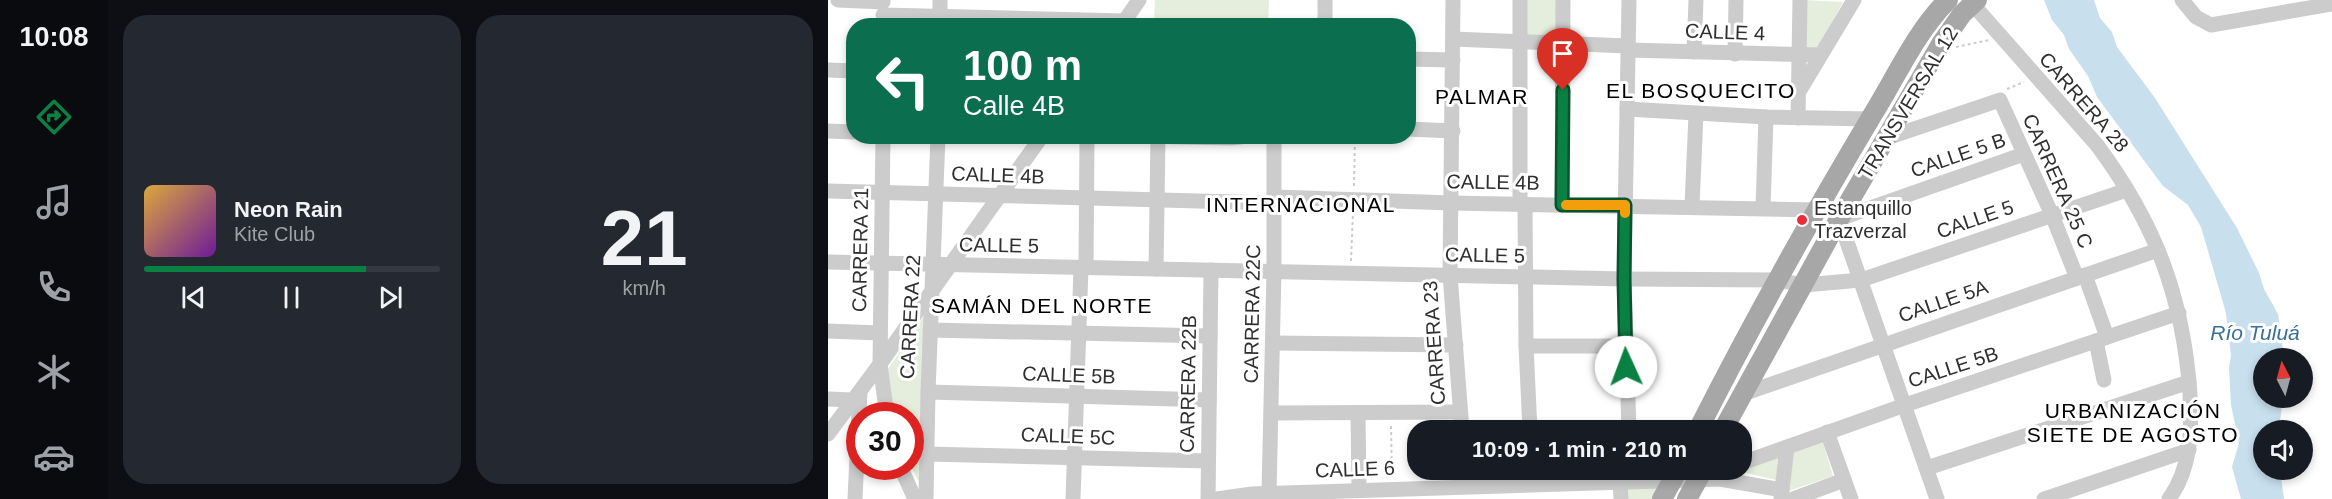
<!DOCTYPE html>
<html lang="es">
<meta charset="utf-8">
<style>
:root{--surface:#171b24;--page:#242831;--text:#f1f3f6;--muted:#9ea1a6;--line:#363941;--accent:#0b8043}
body{margin:0;font-family:Arial,sans-serif;background:var(--page);color:var(--text);height:100vh;display:flex;flex-direction:column;font-size:22px;white-space:nowrap}
*{box-sizing:border-box;margin:0}
p{font-size:20px;color:var(--muted)}
.icon{flex:none;width:33px;height:33px;fill:none;stroke:currentColor;stroke-width:2;stroke-linecap:round;stroke-linejoin:round}
.map{position:relative;flex:1;overflow:hidden}
.panel{display:flex;flex-direction:column;gap:15px;padding:15px;background:#0d0f14;width:720px}
.panel>*{flex:none}
.top-card{position:absolute;left:18px;top:18px;width:570px;height:126px;border-radius:24px;box-shadow:0 3px 9px #0003;background:#0b6e4f;color:#fff;overflow:hidden}
.needle{width:39px;rotate:354deg}
.controls{position:absolute;left:1425px;top:348px;display:grid;gap:12px}
.controls a{display:grid;place-items:center;width:60px;height:60px;border-radius:50%;background:var(--surface);box-shadow:0 3px 9px #0003;font-size:30px}
.speed{position:absolute;left:18px;top:402px;display:flex;gap:12px;font-size:30px;font-weight:700;text-align:center}
.speed>*{display:grid;place-content:center;width:78px;height:78px;border-radius:50%;background:var(--surface);box-shadow:0 3px 9px #0003;line-height:1}
.speed .limit{border:9px solid #d22;background:#fff;color:#111}
.pin{position:absolute;display:grid;place-items:center;width:51px;height:51px;color:#fff;margin:-62px -26px;border-radius:50% 50% 50% 0;rotate:-45deg;box-shadow:0 0 6px #0007}
.pin .icon{rotate:45deg}
.me{position:absolute;width:66px;margin:-33px;rotate:358deg;stroke-linejoin:round;filter:drop-shadow(0 0 4px #0008)}
.turn{display:flex;align-items:center;gap:21px;height:126px;padding:0 18px;font-size:27px}
.turn .icon{width:78px;height:78px;stroke-width:2.5}
.turn b{display:block;font-size:42px;line-height:51px}
.panel .card{flex:1;display:flex;flex-direction:column;justify-content:center;gap:9px;min-width:0;padding:0 21px;border-radius:24px;background:var(--page)}
.panel .dial{align-items:center;gap:0}
.dial b{font-size:78px;line-height:1}
.song{display:flex;align-items:center;gap:18px}
.cover{width:72px;height:72px;border-radius:9px;background:linear-gradient(135deg,hsl(40 70% 55%),hsl(280 70% 35%))}
.played{height:6px;border-radius:3px;background:linear-gradient(90deg,var(--accent) 75%,var(--line) 75%)}
.keys{display:flex;justify-content:space-around;direction:ltr}
.panel .tiles{flex:1;display:grid;gap:15px;grid-template-columns:repeat(2,1fr)}
.trip{position:absolute;left:579px;top:420px;width:345px;height:60px;border-radius:24px;background:var(--surface);box-shadow:0 3px 9px #0003;font-weight:700;line-height:60px;text-align:center}
main{display:flex;flex:1;min-height:0}
.dock{display:flex;flex-direction:column;width:108px;justify-content:space-around;align-items:center;background:#090b0e;color:var(--muted)}
.dock .icon{width:42px;height:42px}
.dock .active{color:var(--accent)}
.dock b{font-size:27px;color:var(--text)}
.map>svg:first-child{display:block}
.green{fill:#e5eddc}
.water{fill:#c8dfed}
.lines{fill:none;stroke-linecap:round;stroke-linejoin:round}
.path{stroke:#ccc;stroke-width:2;stroke-dasharray:3 3;stroke-linecap:butt}
.minor{stroke:#ccc;stroke-width:15}
.major{stroke:#a7a7a7;stroke-width:20}
.route-casing{stroke:#07532c;stroke-width:15}
.route{stroke:#0b8043;stroke-width:10}
.slow{stroke:#f59e0b;stroke-width:10}
.poi-dot{fill:#ed2a38;stroke:#fff;stroke-width:2}
.labels{text-anchor:middle;dominant-baseline:central;stroke-width:6;stroke-linejoin:round;paint-order:stroke}
.street-label{font-size:20px;fill:#2f2f2f;stroke:#fff}
.poi-label{font-size:20px;fill:#2f2f2f;stroke:#fff;text-anchor:start}
.neighbourhood-label{font-size:21px;letter-spacing:1.5px;fill:#000;stroke:#fff}
.water-label{font-size:21px;font-style:italic;fill:#397195;stroke:#fff}
</style>
<main>
<nav class="dock">
<b>10:08</b>
<svg class="icon active" aria-label="directions" viewBox="0 0 24 24"><path d="M12 3l9 9-9 9-9-9zM9 14v-3h6M13 9l2 2-2 2"/></svg>
<svg class="icon" aria-label="music" viewBox="0 0 24 24"><path d="M9 18V5l10-2v13"/><circle cx="6" cy="18" r="3"/><circle cx="16" cy="16" r="3"/></svg>
<svg class="icon" aria-label="phone" viewBox="0 0 24 24"><path d="M5 4h4l2 5-3 2q2 4 5 5l2-3 5 2v4C11 20 4 13 5 4z"/></svg>
<svg class="icon" aria-label="climate" viewBox="0 0 24 24"><path d="M12 3v18M4 7l16 10M4 17L20 7"/></svg>
<svg class="icon" aria-label="car" viewBox="0 0 24 24"><path d="M5 17H2v-5l4-1 3-4h7l3 4 3 1v5h-3M9 17h6M6 11h13"/><circle cx="7" cy="17" r="2"/><circle cx="17" cy="17" r="2"/></svg>
</nav>
<section class="panel">
<div class="tiles">
<div class="card">
<div class="song"><i class="cover"></i><div><b>Neon Rain</b><p>Kite Club</p></div></div>
<div class="played"></div>
<div class="keys"><svg class="icon" aria-label="previous" viewBox="0 0 24 24"><path d="M18 5L8 12l10 7zM5 5v14"/></svg><svg class="icon" aria-label="pause" viewBox="0 0 24 24"><path d="M8 5v14M16 5v14"/></svg><svg class="icon" aria-label="next" viewBox="0 0 24 24"><path d="M6 5l10 7-10 7zM19 5v14"/></svg></div>
</div>
<div class="card dial"><b>21</b><p>km/h</p></div>
</div>
</section>
<div class="map">
<svg width="1504" height="499" viewBox="0 0 1504 499">
<rect width="100%" height="100%" fill="#fff"/>
<!-- green -->
<g class="green">
<polygon points="327,0 441,0 440,25 326,25"/>
<rect x="698" y="0" width="30" height="37"/>
<polygon points="976,0 1015,2 989,50 975,50"/>
<polygon points="96,316 92,484 83,466 82,416 65,415 60,369"/>
<polygon points="994,440 1005,476 960,491 965,450"/>
<polygon points="950,457 948,480 910,471"/>
<polygon points="834,485 826,499 797,499 796,486"/>
</g>
<!-- water -->
<polygon class="water" points="1216,0 1266,0 1272,18 1284,32 1289,47 1327,98 1409,228 1431,273 1436,289 1450,314 1456,358 1436,358 1436,398 1455,398 1451,430 1436,430 1436,470 1452,470 1456,499 1413,499 1404,467 1411,443 1403,405 1401,368 1403,355 1398,313 1373,227 1360,205 1335,186 1269,97 1260,76 1241,49 1236,35 1224,20"/>
<g class="lines">
<!-- path -->
<g class="path">
<polyline points="1128,47 1161,40"/>
<polyline points="1179,89 1196,82"/>
<polyline points="526,186 527,136"/>
<polyline points="523,261 525,212"/>
<polyline points="563,426 564,477"/>
</g>
<!-- minor -->
<g class="minor">
<polyline points="10,0 55,2"/>
<polyline points="625,0 622,275 634,430"/>
<path d="M1141,0l128,145c58,78 86,151 93,249 2,36 1,75 -21,105"/>
<polyline points="1354,0 1368,17 1383,25 1504,4"/>
<polyline points="55,15 296,21"/>
<polyline points="112,26 112,0"/>
<polyline points="293,26 311,0"/>
<polyline points="497,26 497,0"/>
<polyline points="625,39 800,46"/>
<polyline points="800,50 992,55"/>
<polyline points="866,52 868,0"/>
<polyline points="907,54 908,0"/>
<polyline points="580,59 625,60"/>
<polyline points="0,70 26,71"/>
<polyline points="972,90 1026,0"/>
<polyline points="799,109 938,117 1042,119"/>
<polyline points="970,118 972,0"/>
<polyline points="580,129 625,131"/>
<polyline points="0,131 26,132"/>
<polyline points="55,136 52,364 59,416"/>
<polyline points="315,136 403,138 420,136"/>
<polyline points="1059,138 1172,100 1224,215 1249,278"/>
<polyline points="0,191 447,203"/>
<polyline points="447,197 624,203 990,210"/>
<polyline points="692,204 692,0"/>
<polyline points="697,204 698,346 702,430"/>
<polyline points="734,205 735,0"/>
<polyline points="864,206 868,114"/>
<polyline points="935,208 938,117"/>
<polyline points="0,262 796,279 949,280 976,285 1033,280 1299,190"/>
<polyline points="258,268 259,136"/>
<polyline points="328,269 330,137"/>
<polyline points="1257,275 1279,337"/>
<polyline points="102,330 382,336"/>
<polyline points="0,331 52,333"/>
<polyline points="1268,341 1276,380"/>
<polyline points="445,343 628,345"/>
<polyline points="698,346 797,346"/>
<polyline points="100,392 381,400"/>
<polyline points="915,394 1330,250"/>
<polyline points="0,399 24,400"/>
<polyline points="444,413 632,412"/>
<polyline points="530,413 531,490"/>
<polyline points="801,430 796,279 801,0"/>
<polyline points="999,432 1023,499"/>
<polyline points="0,434 52,364 214,136"/>
<polyline points="99,454 380,461"/>
<polyline points="914,463 1077,405 1351,313"/>
<polyline points="72,466 87,499"/>
<polyline points="1099,468 1361,382"/>
<polyline points="638,470 639,486"/>
<polyline points="792,482 793,499"/>
<polyline points="441,493 446,271 446,136"/>
<polyline points="953,498 959,447"/>
<polyline points="27,499 32,391"/>
<polyline points="98,499 100,392 110,136"/>
<polyline points="245,499 253,268"/>
<polyline points="380,499 383,270"/>
<polyline points="389,499 424,494 892,479 954,490"/>
<polyline points="965,499 1016,480"/>
<polyline points="1109,499 1011,219 1196,154"/>
<polyline points="1216,499 1361,450"/>
</g>
<!-- major -->
<g class="major">
<path d="M870,430c54,-107 113,-212 175,-316 23,-37 44,-84 75,-114"/>
<polyline points="895,430 1011,219 1113,44 1134,14 1149,0"/>
<polyline points="834,499 850,470"/>
<polyline points="859,499 875,470"/>
</g>
</g>
<g class="lines">
<!-- route casing -->
<g class="route-casing">
<polyline id="route" points="735,90 734,205 797,205 796,279 798,367"/>
</g>
<!-- route -->
<use href="#route" class="route"/>
<!-- slow -->
<polyline class="slow" points="738,205 797,205 797,213"/>
</g>
<!-- markers -->
<circle class="poi-dot" cx="974" cy="220" r="6"/>
<g class="labels">
<!-- street labels -->
<g class="street-label">
<text transform="translate(897 32) rotate(2)">CALLE 4</text>
<text transform="translate(1256 102) rotate(49)">CARRERA 28</text>
<text transform="translate(1080 103) rotate(-59)">TRANSVERSAL 12</text>
<text transform="translate(1130 155) rotate(-19)">CALLE 5 B</text>
<text transform="translate(170 175) rotate(2)">CALLE 4B</text>
<text transform="translate(1230 181) rotate(66)">CARRERA 25 C</text>
<text transform="translate(665 182) rotate(1)">CALLE 4B</text>
<text transform="translate(1147 219) rotate(-19)">CALLE 5</text>
<text transform="translate(171 245) rotate(1)">CALLE 5</text>
<text transform="translate(32 250) rotate(-89)">CARRERA 21</text>
<text transform="translate(657 255) rotate(1)">CALLE 5</text>
<text transform="translate(1115 301) rotate(-19)">CALLE 5A</text>
<text transform="translate(424 314) rotate(-89)">CARRERA 22C</text>
<text transform="translate(82 317) rotate(-87)">CARRERA 22</text>
<text transform="translate(606 343) rotate(-94)">CARRERA 23</text>
<text transform="translate(1125 367) rotate(-18)">CALLE 5B</text>
<text transform="translate(241 375) rotate(2)">CALLE 5B</text>
<text transform="translate(360 384) rotate(-89)">CARRERA 22B</text>
<text transform="translate(240 436) rotate(2)">CALLE 5C</text>
<text transform="translate(527 469) rotate(-2)">CALLE 6</text>
</g>
<!-- poi labels -->
<g class="poi-label">
<text x="986" y="208">Estanquillo<tspan x="986" dy="23">Trazverzal</tspan></text>
</g>
<!-- neighbourhood labels -->
<g class="neighbourhood-label">
<text x="873" y="90">EL BOSQUECITO</text>
<text x="654" y="96">PALMAR</text>
<text x="473" y="204">INTERNACIONAL</text>
<text x="214" y="305">SAMÁN DEL NORTE</text>
<text x="1305" y="410">URBANIZACIÓN<tspan x="1305" dy="24">SIETE DE AGOSTO</tspan></text>
</g>
<!-- water labels -->
<g class="water-label">
<text x="1427" y="332">Río Tuluá</text>
</g>
</g>
</svg>
<div class="controls">
<a><svg class="needle" viewBox="-14 -14 28 28"><path d="M0-13l5 13h-10z" fill="#e53935"/><path d="M0 13l5-13h-10z" fill="#9ea1a6"/></svg></a>
<a><svg class="icon" aria-label="sound" viewBox="0 0 24 24"><path d="M4 9h4l5-4v14l-5-4H4zM17 9q2 3 0 6"/></svg></a>
</div>
<div class="speed"><div class="limit">30</div></div>
<div class="pin" style="left:735px;top:90px;background:#d93025"><svg class="icon" aria-label="arrive" viewBox="0 0 24 24"><path d="M6 21V4h12l-3 4 3 4H6"/></svg></div>
<svg class="me" style="left:798px;top:367px" viewBox="-20 -20 40 40"><circle r="19" fill="#fff"/><path d="M0-13L10 11 0 6-10 11z" fill="#0b8043"/></svg>
<div class="trip">10:09 · 1 min · 210 m</div>
<div class="top-card">
<div class="turn"><svg class="icon" aria-label="left" viewBox="0 0 24 24"><path d="M17 20v-9H6M10 6l-5 5 5 5"/></svg><div><b>100 m</b>Calle 4B</div></div>
</div>
</div>
</main>
